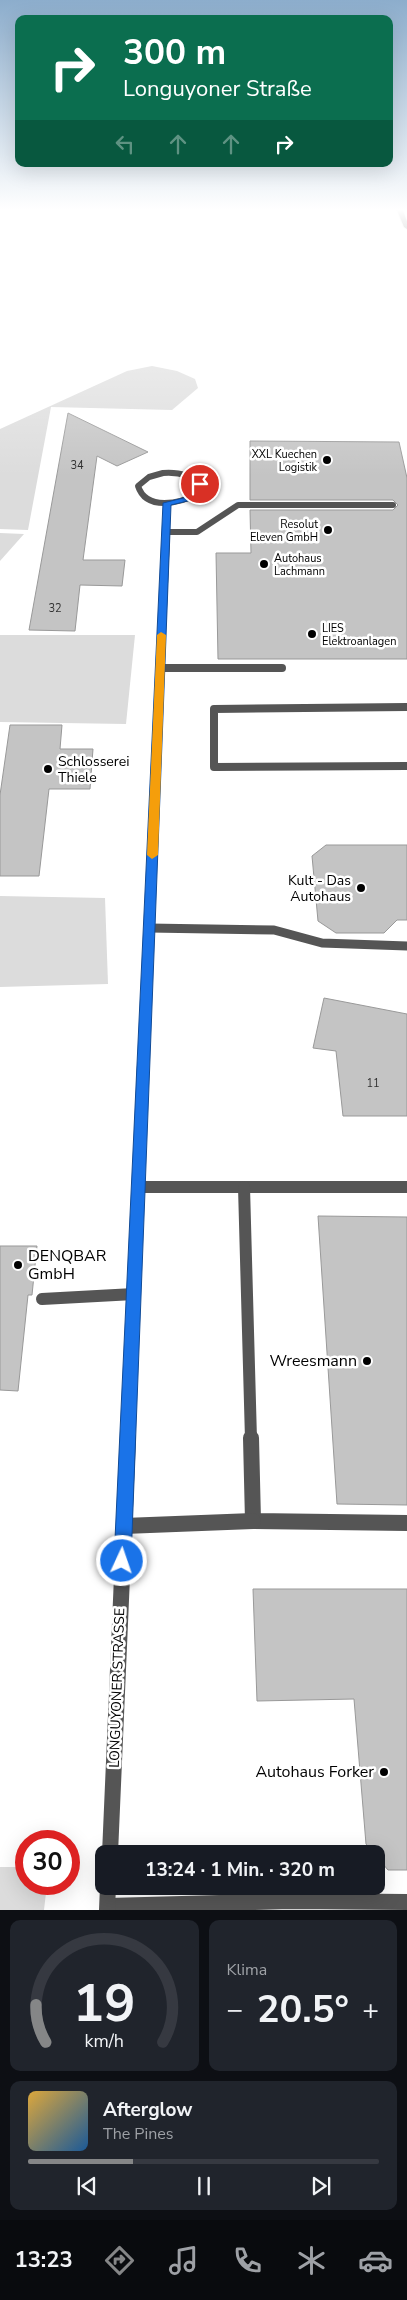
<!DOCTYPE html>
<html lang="de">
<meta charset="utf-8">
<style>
:root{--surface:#171b24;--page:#20242c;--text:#f1f3f6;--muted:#9ea1a6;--line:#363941;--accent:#858687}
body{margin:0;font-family:"Nunito Sans",sans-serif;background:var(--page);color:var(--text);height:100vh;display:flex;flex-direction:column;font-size:19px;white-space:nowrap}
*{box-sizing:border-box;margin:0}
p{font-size:16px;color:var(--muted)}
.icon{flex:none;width:28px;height:28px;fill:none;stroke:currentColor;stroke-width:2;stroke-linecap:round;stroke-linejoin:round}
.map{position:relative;height:1910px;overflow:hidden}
.side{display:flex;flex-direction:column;gap:10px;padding:10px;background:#0d0f14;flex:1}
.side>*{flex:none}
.guide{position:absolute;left:15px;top:15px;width:378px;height:152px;border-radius:10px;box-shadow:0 5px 20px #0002;background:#0b6e4f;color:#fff;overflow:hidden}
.speed{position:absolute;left:15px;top:1830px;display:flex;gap:10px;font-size:25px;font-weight:700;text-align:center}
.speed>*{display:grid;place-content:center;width:65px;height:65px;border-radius:50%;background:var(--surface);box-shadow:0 5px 20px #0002;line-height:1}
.speed .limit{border:8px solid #d22;background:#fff;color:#111}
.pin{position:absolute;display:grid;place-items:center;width:42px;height:42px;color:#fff;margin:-21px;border:2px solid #fff;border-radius:50%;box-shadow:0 1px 5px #0007}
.me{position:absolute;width:55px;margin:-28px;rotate:3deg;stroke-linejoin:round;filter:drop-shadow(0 0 4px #0008)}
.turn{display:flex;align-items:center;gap:18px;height:105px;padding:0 25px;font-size:22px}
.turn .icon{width:65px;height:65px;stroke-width:2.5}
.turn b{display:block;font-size:35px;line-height:42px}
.lanes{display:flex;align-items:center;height:48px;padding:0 25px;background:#0003;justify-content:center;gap:25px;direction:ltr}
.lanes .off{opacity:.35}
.big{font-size:38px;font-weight:700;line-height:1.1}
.side .card{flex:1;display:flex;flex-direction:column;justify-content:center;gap:8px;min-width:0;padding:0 18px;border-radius:10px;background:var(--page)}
.side .dial{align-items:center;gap:0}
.dial svg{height:130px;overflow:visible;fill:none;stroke:var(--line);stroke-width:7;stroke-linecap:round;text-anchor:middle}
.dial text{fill:var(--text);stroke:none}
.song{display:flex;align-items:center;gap:15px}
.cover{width:60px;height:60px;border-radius:8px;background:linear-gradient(135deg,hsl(40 70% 55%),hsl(210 70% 35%))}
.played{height:5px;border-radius:2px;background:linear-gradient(90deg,var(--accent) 30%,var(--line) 30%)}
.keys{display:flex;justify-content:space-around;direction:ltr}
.heat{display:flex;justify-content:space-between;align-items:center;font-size:28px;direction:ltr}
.side .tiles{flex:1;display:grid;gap:10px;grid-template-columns:1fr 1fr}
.card:last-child{grid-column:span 2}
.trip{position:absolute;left:95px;top:1845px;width:290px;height:50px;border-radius:10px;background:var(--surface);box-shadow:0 5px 20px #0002;font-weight:700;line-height:50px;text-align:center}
.dock{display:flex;height:80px;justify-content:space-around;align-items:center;background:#090b0e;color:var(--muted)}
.dock .icon{width:35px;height:35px}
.dock .active{color:var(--accent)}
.dock b{font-size:22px;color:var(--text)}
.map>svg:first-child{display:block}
.green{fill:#dcdcdc}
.building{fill:#c4c4c4;stroke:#999}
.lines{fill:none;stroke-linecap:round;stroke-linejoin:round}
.primary-casing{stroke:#dbdbdb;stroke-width:2}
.service-far4{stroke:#555;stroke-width:6}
.service-far3{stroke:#555;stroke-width:8}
.service-far2{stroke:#555;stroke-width:9}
.service-far1{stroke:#555;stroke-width:12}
.service{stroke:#555;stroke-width:16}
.minor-far4{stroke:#555;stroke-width:6}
.minor-far3{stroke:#555;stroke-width:8}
.minor-far2{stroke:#555;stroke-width:9}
.minor-far1{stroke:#555;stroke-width:12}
.minor{stroke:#555;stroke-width:16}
.primary{fill:#000;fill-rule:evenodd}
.route{fill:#1a73e8;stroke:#114b97}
.slow{fill:#f59e0b}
.poi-dot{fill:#000;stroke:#fff;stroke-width:2}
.labels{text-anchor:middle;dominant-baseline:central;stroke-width:5;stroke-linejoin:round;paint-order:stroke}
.far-poi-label{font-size:11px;fill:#000;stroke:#fff;text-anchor:end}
.number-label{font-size:11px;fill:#313131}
.poi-label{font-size:14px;fill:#000;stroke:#fff;text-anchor:start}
.street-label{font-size:14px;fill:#000;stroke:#fff}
.near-poi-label{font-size:16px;fill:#000;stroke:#fff;text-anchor:end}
</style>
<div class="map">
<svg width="407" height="1910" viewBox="0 0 407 1910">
<rect width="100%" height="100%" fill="#fff"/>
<!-- green -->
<g class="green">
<polygon points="152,366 177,371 195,379 198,388 172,410 51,407 28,530 0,529 0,429 127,371"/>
<polygon points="0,533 24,534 0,561"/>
<polygon points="0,635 135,635 126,724 0,722"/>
<polygon points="0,896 105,898 108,984 0,987"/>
<polygon points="0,1867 26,1867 26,1884 47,1884 44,1910 0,1910"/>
</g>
<!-- building -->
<g class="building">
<polygon points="68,413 148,452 117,466 97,456 83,560 125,560 122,586 80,585 75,631 29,630"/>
<polygon points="250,441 399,442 407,478 407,659 218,659 216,553 251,553 250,510 393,510 398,505 393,500 250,500"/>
<polygon points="10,725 62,725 60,749 93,749 90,789 49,789 39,876 0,876 0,795"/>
<polygon points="326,845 407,845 407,920 397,920 384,933 336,933 318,921 312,856"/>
<polygon points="324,998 407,1014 407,1116 343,1116 336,1051 313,1048"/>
<polygon points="318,1216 407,1217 407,1505 337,1504"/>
<polygon points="0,1246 37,1246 32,1295 28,1295 18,1391 0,1390"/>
<polygon points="253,1589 407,1589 407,1870 388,1870 366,1844 354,1699 257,1701"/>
</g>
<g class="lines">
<!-- primary casing -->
<g class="primary-casing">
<polygon id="primary" points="396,208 402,208 407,221 407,229 404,227"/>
</g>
<!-- service-far4 -->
<polyline class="service-far4" points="166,532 197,532 238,505 393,505"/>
<!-- service-far3 -->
<g class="service-far3">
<polyline points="160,668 282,668"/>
<polyline points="407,707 214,709 214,767 407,766"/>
</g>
<!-- service-far2 -->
<polyline class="service-far2" points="149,928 274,930 322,943 407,946"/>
<!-- service-far1 -->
<g class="service-far1">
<polyline points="139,1187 407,1187"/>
<polyline points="244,1187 251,1439"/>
<polyline points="42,1299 134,1294"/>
</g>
<!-- service -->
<g class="service">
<polyline points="251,1438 253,1521 407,1523"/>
<polyline points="124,1526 253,1521"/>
<polyline points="108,1906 291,1901 407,1902"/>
</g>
<!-- minor-far4 -->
<g class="minor-far4">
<path d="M163,473c14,-1 27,1 37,11l-2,9c-18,11 -52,18 -60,-7l11,-9z"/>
<polyline points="166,538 167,503"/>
</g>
<!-- minor-far3 -->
<polyline class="minor-far3" points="156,771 166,537"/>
<!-- minor-far2 -->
<polyline class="minor-far2" points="143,1066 156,770"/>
<!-- minor-far1 -->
<polyline class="minor-far1" points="128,1439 143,1065"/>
<!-- minor -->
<g class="minor">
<polyline points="110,1854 128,1438"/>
<polyline points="107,1910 108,1886"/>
</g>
<!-- primary -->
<use href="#primary" class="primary"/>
</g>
<!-- sky -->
<linearGradient id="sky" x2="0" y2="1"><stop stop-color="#8cadcc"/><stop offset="0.44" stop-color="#fff"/><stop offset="1" stop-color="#fff" stop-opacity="0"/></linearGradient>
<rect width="407" height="476" fill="url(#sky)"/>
<!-- route -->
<polygon class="route" points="200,481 203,484 204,488 196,499 171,505 131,1561 128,1567 122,1569 116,1567 114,1561 163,503 191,496 197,488 196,484"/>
<!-- slow -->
<polygon class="slow" points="161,632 166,635 158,855 152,859 147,855 157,635"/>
<!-- markers -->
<g class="poi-dot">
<circle cx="327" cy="460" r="5"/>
<circle cx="328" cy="530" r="5"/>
<circle cx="264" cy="564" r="5"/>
<circle cx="312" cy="634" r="5"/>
<circle cx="48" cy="769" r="5"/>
<circle cx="361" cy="888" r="5"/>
<circle cx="18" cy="1265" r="5"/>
<circle cx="367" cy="1361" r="5"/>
<circle cx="384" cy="1772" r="5"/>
</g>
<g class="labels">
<!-- far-poi labels -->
<g class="far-poi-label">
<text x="317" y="454">XXL Kuechen<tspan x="317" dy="13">Logistik</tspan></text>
<text x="318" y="524">Resolut<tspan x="318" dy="13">Eleven GmbH</tspan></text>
<text x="274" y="558" text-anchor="start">Autohaus<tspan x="274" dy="13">Lachmann</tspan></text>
<text x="322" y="628" text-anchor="start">LIES<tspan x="322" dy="13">Elektroanlagen</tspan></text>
</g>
<!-- number labels -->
<g class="number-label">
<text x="77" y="465">34</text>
<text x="55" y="608">32</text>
<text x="373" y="1083">11</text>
</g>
<!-- poi labels -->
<g class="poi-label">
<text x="58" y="761">Schlosserei<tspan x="58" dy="16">Thiele</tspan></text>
<text x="351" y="880" text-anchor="end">Kult - Das<tspan x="351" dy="16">Autohaus</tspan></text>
</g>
<!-- street labels -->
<g class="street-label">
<text transform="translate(117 1688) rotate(-88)">LONGUYONER STRASSE</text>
</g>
<!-- near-poi labels -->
<g class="near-poi-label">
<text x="28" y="1256" text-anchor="start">DENQBAR<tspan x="28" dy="18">GmbH</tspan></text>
<text x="357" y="1361">Wreesmann</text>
<text x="374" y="1772">Autohaus Forker</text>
</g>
</g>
</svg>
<div class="speed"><div class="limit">30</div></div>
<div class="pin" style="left:200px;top:484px;background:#d93025"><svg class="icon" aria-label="arrive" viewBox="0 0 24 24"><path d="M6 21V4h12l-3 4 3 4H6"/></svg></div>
<svg class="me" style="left:122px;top:1561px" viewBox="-20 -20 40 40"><circle r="17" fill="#1a73e8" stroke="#fff" stroke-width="3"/><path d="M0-11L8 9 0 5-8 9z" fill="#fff"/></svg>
<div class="trip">13:24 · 1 Min. · 320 m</div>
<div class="guide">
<div class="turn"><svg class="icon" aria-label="right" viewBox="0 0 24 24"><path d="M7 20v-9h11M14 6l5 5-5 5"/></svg><div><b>300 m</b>Longuyoner Straße</div></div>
<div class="lanes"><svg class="icon off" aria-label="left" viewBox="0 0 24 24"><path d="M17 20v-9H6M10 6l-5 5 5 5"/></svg><svg class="icon off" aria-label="ahead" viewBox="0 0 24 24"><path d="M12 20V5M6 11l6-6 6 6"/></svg><svg class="icon off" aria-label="ahead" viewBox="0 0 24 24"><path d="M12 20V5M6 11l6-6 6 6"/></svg><svg class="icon" aria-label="right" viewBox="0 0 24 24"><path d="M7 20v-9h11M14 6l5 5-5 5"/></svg></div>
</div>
</div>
<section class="side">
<div class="tiles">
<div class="card dial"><svg viewBox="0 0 100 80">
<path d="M14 69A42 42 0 1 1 86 69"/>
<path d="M14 69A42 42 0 0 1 8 46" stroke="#858687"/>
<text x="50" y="56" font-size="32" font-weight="700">19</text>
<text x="50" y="72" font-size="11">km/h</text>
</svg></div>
<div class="card"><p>Klima</p>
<div class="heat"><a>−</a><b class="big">20.5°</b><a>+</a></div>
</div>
<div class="card">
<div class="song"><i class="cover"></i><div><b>Afterglow</b><p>The Pines</p></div></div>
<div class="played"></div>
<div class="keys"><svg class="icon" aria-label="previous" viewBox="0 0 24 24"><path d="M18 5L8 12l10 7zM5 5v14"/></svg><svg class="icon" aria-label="pause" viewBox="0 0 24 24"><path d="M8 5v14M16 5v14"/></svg><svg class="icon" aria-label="next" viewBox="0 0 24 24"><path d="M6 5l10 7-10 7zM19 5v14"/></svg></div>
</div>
</div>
</section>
<nav class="dock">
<b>13:23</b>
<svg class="icon active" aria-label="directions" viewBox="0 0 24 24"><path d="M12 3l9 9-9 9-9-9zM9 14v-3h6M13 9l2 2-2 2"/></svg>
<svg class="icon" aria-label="music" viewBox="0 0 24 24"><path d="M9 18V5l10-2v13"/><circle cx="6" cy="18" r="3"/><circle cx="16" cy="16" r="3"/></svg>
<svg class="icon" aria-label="phone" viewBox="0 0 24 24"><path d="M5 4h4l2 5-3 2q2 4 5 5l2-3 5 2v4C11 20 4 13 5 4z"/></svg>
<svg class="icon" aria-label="climate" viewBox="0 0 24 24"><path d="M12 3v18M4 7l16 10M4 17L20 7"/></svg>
<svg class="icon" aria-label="car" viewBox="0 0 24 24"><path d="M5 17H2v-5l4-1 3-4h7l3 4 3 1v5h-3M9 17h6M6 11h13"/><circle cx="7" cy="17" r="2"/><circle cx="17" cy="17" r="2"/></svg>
</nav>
